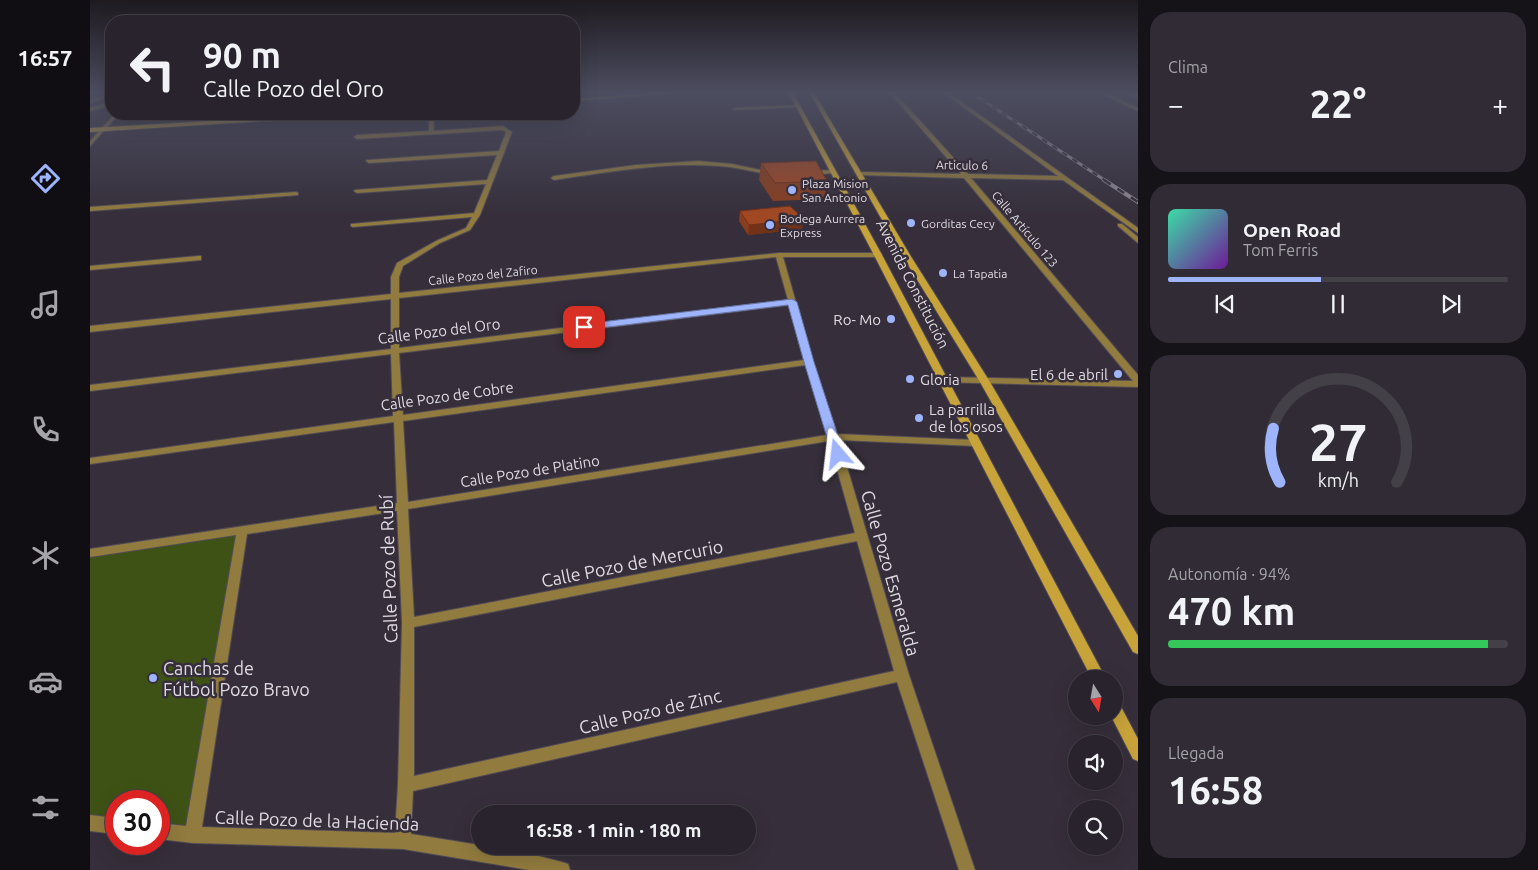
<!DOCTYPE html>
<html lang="es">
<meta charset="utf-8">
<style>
:root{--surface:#28232c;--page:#302b34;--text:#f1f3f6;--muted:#a5a4a9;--line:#444048;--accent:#9eb4fd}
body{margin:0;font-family:Ubuntu,sans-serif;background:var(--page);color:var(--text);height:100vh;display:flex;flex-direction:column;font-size:19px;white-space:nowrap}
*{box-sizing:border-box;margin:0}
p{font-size:16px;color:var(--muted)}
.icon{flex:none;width:28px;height:28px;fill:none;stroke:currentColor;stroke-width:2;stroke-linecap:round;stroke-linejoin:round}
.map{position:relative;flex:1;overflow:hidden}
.side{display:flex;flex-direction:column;gap:12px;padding:12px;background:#161318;width:400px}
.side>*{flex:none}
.top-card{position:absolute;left:15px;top:15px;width:475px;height:105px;border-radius:20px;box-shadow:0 5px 20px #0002,0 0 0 1px var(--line);background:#28232c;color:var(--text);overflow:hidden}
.needle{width:32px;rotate:169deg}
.buttons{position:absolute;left:978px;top:670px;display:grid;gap:10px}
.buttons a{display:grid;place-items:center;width:55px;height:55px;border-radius:50%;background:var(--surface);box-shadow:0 5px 20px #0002,0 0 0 1px var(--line);font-size:25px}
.speed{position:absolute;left:15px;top:790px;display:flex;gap:10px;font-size:25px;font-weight:700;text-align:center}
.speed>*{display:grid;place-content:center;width:65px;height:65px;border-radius:50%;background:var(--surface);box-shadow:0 5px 20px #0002,0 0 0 1px var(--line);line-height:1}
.speed .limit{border:8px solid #d22;background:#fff;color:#111}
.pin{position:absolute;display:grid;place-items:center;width:42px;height:42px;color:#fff;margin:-21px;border-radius:10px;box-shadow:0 2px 8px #0006}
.me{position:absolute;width:55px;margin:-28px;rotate:343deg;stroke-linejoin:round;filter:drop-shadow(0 0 4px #0008)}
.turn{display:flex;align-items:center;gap:18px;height:105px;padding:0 15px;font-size:22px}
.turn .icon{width:65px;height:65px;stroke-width:2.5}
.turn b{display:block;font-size:35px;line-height:42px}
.big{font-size:38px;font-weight:700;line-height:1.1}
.side .tile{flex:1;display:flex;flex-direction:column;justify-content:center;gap:8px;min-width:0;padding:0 18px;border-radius:20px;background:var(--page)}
.side .dial{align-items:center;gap:0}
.dial svg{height:130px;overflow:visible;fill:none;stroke:var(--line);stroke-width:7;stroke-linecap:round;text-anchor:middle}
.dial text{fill:var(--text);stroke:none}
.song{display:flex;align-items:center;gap:15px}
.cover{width:60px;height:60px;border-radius:8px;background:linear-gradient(135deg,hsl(160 70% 55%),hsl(280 70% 35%))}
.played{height:5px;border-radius:2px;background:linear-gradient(90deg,var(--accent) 45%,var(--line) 45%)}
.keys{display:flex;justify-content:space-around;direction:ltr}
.heat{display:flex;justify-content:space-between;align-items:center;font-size:28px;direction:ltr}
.charge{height:8px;border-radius:4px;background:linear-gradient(90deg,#34c759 94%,var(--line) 0)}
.trip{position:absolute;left:381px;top:805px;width:285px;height:50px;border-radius:25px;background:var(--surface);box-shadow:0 5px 20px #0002,0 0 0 1px var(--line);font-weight:700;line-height:50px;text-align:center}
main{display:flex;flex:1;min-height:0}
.tabs{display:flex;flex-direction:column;width:90px;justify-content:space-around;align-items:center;background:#100e12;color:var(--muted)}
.tabs .icon{width:35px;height:35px}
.tabs .active{color:var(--accent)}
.tabs b{font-size:22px;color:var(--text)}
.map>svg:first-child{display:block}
.green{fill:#3e5216}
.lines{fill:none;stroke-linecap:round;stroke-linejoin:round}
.lane-casing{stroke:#514b56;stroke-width:2}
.street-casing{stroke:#514b56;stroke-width:2}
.secondary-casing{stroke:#514b56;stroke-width:2}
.lane{fill:#917b3e;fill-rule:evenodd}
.street{fill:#917b3e;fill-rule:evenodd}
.secondary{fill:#c8a33a;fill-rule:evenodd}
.rail-far1-casing{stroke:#8b858f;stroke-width:3}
.rail-casing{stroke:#8b858f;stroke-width:4}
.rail-far1{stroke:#362f3b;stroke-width:2;stroke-dasharray:6;stroke-linecap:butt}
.rail{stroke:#362f3b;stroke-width:2.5;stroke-dasharray:8;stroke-linecap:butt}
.wall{fill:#8a3e1e}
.shaded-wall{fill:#713218}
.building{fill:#a14823;stroke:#713218}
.route{fill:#9eb4fd;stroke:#6775a4}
.poi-dot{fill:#9eb4fd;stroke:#362f3b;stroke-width:2}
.labels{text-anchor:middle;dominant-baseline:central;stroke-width:5;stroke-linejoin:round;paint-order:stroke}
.far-street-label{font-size:12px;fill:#dfdbe3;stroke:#362f3b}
.far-poi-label{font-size:12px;fill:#dfdbe3;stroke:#362f3b;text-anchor:start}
.street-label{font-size:15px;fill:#dfdbe3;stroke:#362f3b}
.poi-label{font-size:15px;fill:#dfdbe3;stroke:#362f3b;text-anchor:end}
.near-street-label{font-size:18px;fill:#dfdbe3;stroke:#362f3b}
.near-poi-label{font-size:18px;fill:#dfdbe3;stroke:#362f3b;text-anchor:start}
</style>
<main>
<nav class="tabs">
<b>16:57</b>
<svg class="icon active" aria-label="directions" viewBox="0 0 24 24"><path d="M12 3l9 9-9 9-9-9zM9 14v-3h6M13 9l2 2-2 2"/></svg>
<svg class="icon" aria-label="music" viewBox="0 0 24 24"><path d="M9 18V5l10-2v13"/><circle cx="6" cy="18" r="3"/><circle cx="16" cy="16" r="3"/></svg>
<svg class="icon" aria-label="phone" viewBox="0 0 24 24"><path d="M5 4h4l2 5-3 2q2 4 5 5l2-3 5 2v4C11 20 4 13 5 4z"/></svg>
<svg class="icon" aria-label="climate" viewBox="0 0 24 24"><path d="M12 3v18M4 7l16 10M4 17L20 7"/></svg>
<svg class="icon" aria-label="car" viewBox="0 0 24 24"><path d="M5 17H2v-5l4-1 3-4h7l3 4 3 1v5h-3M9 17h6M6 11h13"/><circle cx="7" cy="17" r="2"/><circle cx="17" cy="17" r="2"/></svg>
<svg class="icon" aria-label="filters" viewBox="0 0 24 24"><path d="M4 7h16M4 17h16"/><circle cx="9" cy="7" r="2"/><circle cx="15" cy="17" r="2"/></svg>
</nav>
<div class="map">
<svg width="1048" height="870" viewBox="0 0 1048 870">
<rect width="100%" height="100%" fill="#362f3b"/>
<!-- green -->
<polygon class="green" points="150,532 101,832 69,828 69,801 26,801 26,823 0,820 0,555"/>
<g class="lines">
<!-- lane casing -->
<g class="lane-casing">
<g id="lane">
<polygon points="1010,93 1016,93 1048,108 1048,111"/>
<polygon points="1038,93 1048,94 1048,97 1038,94"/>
<polygon points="708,105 710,107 644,110 642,109 644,108"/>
<path d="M608,161l34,3 43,9 -3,2c-18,-3 -35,-8 -53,-9 -56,-4 -110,6 -165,14l-3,-2 3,-2 82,-11z"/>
<polygon points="743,170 746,172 745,173 719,175 716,173 719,171"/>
</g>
</g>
<!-- street casing -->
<g class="street-casing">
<g id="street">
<polygon points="19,93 21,93 21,96 0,103 0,100"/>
<polygon points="800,93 805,93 878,174 968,176 854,93 859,93 1048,228 1048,233 973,180 881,178 1048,375 1048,387 849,382 847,380 852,377 1043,381 874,178 769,175 769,173 771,172 871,174"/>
<polygon points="21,102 21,105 0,111 0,108"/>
<polygon points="25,114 29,114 0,146 0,141"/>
<path d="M339,114h4l1,17 69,-5 9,6 -32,83 -10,15 -30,13 -37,23 -4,11v16l380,-40h102l1,2 -4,2h-95l30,105 24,72 138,6 5,3 -5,3 -136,-6 70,235 66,195h-16l-62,-188 -484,109 -2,43 111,18 40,10 6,2 2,6h-41l-126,-21 -210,-6 -34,-4v-16l27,3 50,-291 -146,22v-8l307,-46 -3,-81 -304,42v-6l303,-42 -2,-62 -301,37v-6l301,-36v-50l-301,33v-6l301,-32v-17l6,-14 39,-22 30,-13 6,-11 -119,10 -2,-1v-2l123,-11 12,-29 -129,9 -3,-2 1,-1 132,-10 10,-25 -128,8 -3,-2 1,-1 132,-9 7,-19 -4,-2 -145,9 -3,-2 3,-2 72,-4zM686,257l12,43 -389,48v-50zM699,305l15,55 -401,55 -4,-62zM716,365l21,70 -419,67 -5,-81zM739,441l26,92 -441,84 -6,-108zM307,511l5,112 -4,162 -3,48 -193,-6 45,-293zM767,541l37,130 -480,105v-149z"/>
<polygon points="206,192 208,193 208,195 0,211 0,207"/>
<polygon points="1028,224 1032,224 1048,237 1048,243 1028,226"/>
<polygon points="108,256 111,256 111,260 0,270 0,266"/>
<polygon points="0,815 26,818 26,834 0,831"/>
</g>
</g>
<!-- secondary casing -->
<g class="secondary-casing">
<g id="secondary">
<polygon points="565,93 589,93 484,101 484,99"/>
<polygon points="699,93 703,93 792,255 1016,679 1002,679 784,255"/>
<polygon points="720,93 724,93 820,255 900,382 1048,636 1048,654 1043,652 890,382 812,255"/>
<polygon points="245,114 268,114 266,115 0,132 0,128"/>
<polygon points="1024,702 1029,703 1048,739 1048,761 1043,759 1021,716 1024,716"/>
</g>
</g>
<!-- lane -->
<use href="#lane" class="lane"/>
<!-- street -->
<use href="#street" class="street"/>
<!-- secondary -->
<use href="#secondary" class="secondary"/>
<!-- rail-far1 casing -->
<g class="rail-far1-casing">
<polyline id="rail-far1" points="882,93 1016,181"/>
</g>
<!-- rail casing -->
<g class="rail-casing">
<polyline id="rail" points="1014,180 1048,202"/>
</g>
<!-- rail-far1 -->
<use href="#rail-far1" class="rail-far1"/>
<!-- rail -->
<use href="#rail" class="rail"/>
</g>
<!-- wall -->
<g class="wall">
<polygon points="671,163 737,181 734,199 683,201 669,180"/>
<polygon points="650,211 712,229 658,235 649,221"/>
</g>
<!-- shaded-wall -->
<polygon class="shaded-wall" points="714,219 712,229 658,235 659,225"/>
<!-- building -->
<g class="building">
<polygon points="726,161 737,181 685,183 671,163"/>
<polygon points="700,206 714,219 659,225 650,211"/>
</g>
<!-- sky -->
<linearGradient id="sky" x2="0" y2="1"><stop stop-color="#1e1a20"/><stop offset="0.43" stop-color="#4c4d60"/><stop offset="1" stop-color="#4c4d60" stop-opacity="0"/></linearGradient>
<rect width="1048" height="215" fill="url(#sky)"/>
<!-- route -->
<polygon class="route" points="702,299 707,302 724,362 754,454 752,456 748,457 742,454 714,362 698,305 494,330 489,327 494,324"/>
<!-- markers -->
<g class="poi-dot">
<circle cx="702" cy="190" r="5"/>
<circle cx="821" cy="223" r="5"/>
<circle cx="680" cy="225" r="5"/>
<circle cx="853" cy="273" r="5"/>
<circle cx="801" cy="319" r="5"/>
<circle cx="1028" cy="374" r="5"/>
<circle cx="820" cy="379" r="5"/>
<circle cx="829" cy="418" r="5"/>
<circle cx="63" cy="678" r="5"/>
</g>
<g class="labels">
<!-- far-street labels -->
<g class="far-street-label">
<text transform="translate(872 165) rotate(1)">Articulo 6</text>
<text transform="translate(935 229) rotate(50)">Calle Artículo 123</text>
<text transform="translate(393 275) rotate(-6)">Calle Pozo del Zafiro</text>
</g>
<!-- far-poi labels -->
<g class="far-poi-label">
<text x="712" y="183">Plaza Mision<tspan x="712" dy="14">San Antonio</tspan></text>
<text x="690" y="218">Bodega Aurrera<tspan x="690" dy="14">Express</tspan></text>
<text x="831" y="223">Gorditas Cecy</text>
<text x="863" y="273">La Tapatia</text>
</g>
<!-- street labels -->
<g class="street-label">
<text transform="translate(823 284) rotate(63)">Avenida Constitución</text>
<text transform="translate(349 331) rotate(-7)">Calle Pozo del Oro</text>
<text transform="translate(357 396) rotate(-8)">Calle Pozo de Cobre</text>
<text transform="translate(440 471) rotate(-9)">Calle Pozo de Platino</text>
</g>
<!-- poi labels -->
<g class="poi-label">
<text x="791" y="319">Ro- Mo</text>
<text x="1018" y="374">El 6 de abril</text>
<text x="830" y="379" text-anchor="start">Gloria</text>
<text x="839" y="409" text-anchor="start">La parrilla<tspan x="839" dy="17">de los osos</tspan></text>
</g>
<!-- near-street labels -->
<g class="near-street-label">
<text transform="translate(542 563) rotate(-11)">Calle Pozo de Mercurio</text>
<text transform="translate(298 569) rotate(-92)">Calle Pozo de Rubí</text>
<text transform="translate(801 573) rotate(74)">Calle Pozo Esmeralda</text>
<text transform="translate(560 711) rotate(-13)">Calle Pozo de Zinc</text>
<text transform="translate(227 820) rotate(2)">Calle Pozo de la Hacienda</text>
</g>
<!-- near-poi labels -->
<g class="near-poi-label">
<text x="73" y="668">Canchas de<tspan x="73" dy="21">Fútbol Pozo Bravo</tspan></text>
</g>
</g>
</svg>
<div class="buttons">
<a><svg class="needle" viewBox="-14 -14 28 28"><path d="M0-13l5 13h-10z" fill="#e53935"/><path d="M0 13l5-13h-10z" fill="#a5a4a9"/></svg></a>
<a><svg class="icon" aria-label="sound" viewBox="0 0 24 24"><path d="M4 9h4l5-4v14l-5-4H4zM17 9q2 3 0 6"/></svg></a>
<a><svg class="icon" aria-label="search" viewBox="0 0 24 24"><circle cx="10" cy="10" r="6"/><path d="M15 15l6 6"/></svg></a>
</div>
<div class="speed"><div class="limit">30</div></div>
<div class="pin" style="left:494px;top:327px;background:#d93025"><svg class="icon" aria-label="arrive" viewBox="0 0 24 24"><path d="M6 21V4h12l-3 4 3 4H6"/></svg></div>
<svg class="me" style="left:748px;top:454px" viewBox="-20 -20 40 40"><path d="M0-17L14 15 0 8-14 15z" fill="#9eb4fd" stroke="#fff" stroke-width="4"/></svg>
<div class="trip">16:58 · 1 min · 180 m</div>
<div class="top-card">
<div class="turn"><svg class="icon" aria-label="left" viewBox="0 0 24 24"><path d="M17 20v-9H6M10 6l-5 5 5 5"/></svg><div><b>90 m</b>Calle Pozo del Oro</div></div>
</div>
</div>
<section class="side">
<div class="tile"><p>Clima</p>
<div class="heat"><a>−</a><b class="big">22°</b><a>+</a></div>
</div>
<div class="tile">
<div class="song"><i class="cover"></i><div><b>Open Road</b><p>Tom Ferris</p></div></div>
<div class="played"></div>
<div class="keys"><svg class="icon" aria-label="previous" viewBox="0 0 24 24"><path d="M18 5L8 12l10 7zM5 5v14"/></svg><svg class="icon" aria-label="pause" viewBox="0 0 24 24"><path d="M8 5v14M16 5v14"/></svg><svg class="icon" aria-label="next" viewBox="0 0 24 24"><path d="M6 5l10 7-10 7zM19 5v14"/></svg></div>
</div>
<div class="tile dial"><svg viewBox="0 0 100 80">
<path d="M14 69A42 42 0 1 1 86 69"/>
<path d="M14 69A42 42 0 0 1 10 36" stroke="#9eb4fd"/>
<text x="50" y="56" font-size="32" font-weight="700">27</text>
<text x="50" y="72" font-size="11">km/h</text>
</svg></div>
<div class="tile"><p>Autonomía · 94%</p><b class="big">470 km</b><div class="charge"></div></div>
<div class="tile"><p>Llegada</p><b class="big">16:58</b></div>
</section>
</main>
